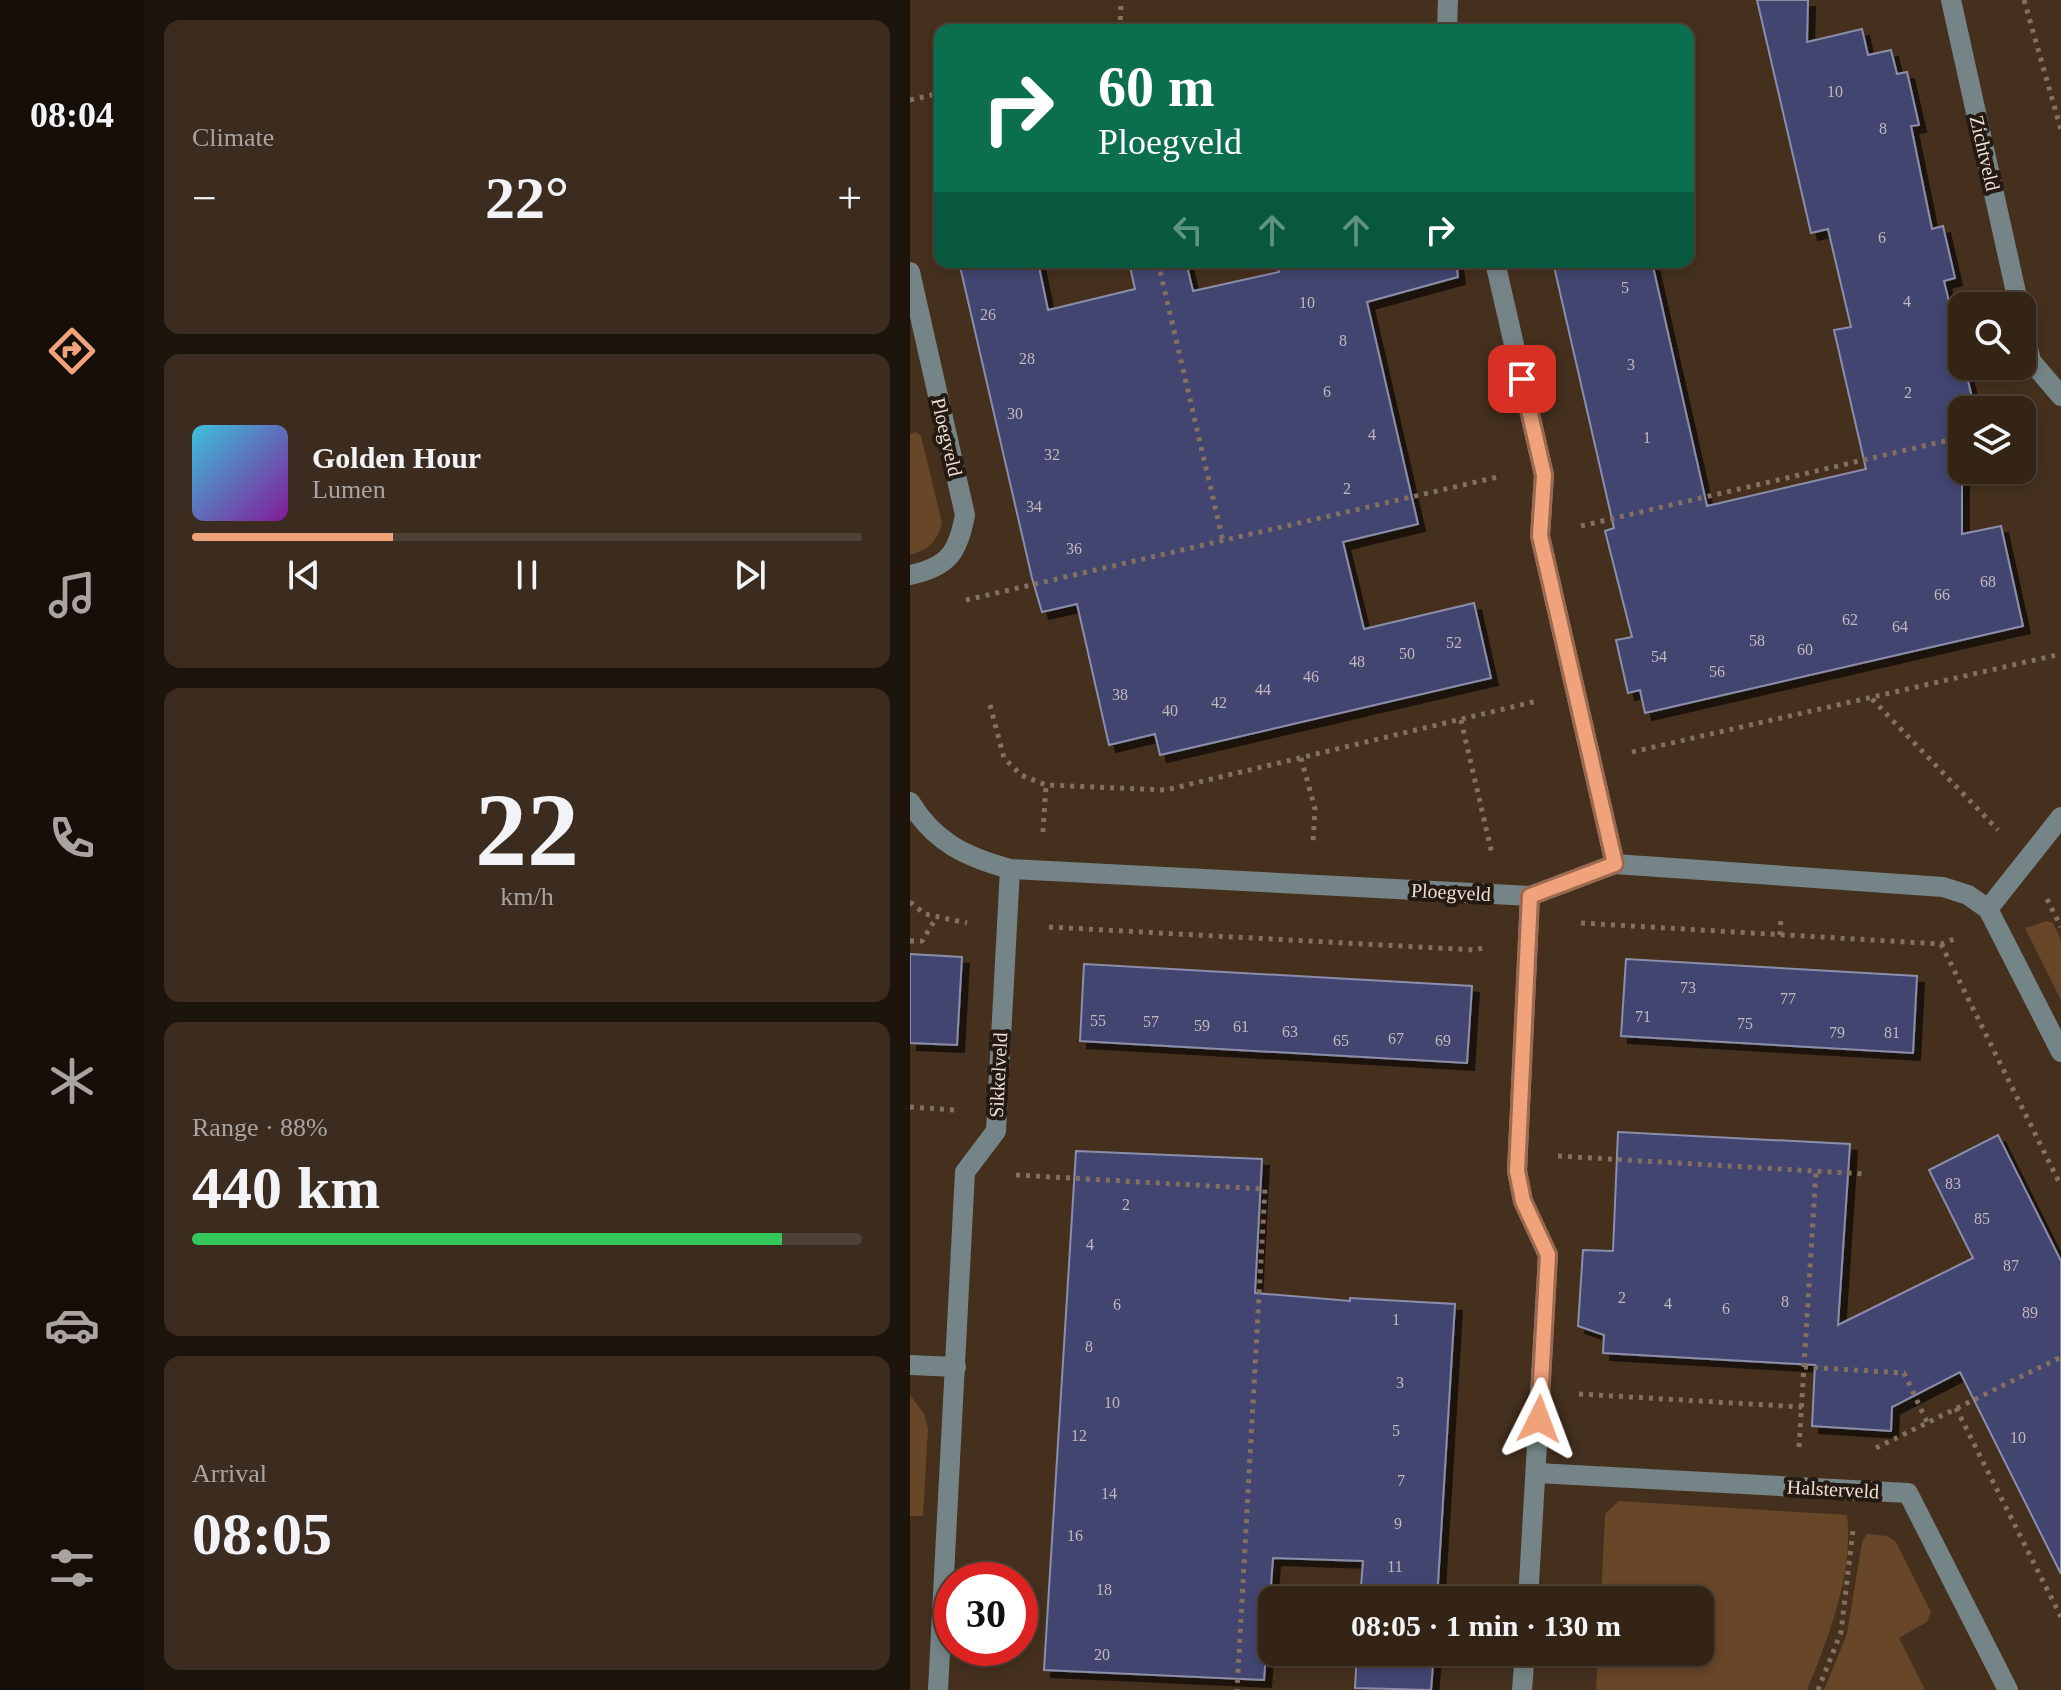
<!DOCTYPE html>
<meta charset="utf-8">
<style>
:root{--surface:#342416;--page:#3c2c1f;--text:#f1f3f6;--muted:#a9a4a1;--line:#4e4135;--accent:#f0a27a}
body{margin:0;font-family:"Times New Roman",serif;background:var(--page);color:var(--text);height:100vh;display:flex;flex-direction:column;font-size:30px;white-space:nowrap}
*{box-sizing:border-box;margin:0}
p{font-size:26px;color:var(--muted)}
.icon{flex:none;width:44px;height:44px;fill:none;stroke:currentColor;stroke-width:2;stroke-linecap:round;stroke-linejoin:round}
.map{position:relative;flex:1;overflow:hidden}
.panel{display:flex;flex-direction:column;gap:20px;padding:20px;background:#1d140c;width:766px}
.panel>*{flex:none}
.top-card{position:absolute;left:24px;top:24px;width:760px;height:244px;border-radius:16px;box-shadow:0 4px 12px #0003,0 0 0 2px var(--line);background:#0b6e4f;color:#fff;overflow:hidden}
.tools{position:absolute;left:1038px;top:292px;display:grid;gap:16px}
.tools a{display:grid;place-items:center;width:88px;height:88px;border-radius:16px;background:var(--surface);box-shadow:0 4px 12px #0003,0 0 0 2px var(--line);font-size:40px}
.speed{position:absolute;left:24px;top:1562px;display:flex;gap:16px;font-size:40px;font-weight:700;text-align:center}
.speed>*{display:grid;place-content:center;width:104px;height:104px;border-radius:50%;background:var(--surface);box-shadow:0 4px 12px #0003,0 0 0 2px var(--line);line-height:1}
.speed .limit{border:12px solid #d22;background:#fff;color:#111}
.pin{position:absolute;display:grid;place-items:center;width:68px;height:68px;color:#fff;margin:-34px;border-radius:16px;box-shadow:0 4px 12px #0006}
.me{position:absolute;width:88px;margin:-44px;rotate:3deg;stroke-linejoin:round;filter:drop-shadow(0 0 6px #0008)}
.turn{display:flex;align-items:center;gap:28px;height:168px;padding:0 32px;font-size:36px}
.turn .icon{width:104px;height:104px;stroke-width:2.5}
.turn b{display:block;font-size:56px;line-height:68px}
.lanes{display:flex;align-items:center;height:76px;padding:0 32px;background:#0003;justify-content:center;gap:40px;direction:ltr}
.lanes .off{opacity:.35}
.big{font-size:60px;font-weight:600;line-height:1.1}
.panel .card{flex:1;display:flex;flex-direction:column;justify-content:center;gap:12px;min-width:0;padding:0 28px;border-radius:16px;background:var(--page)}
.panel .dial{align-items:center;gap:0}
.dial b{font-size:104px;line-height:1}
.song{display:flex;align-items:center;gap:24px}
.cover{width:96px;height:96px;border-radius:12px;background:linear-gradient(135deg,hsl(190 70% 55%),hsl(290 70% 35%))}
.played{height:8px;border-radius:4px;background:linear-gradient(90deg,var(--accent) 30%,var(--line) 30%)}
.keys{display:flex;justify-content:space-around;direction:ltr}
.heat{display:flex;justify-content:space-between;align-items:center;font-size:44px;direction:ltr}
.charge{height:12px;border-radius:6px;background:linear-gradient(90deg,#34c759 88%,var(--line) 0)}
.trip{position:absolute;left:348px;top:1586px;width:456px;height:80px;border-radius:16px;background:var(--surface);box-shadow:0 4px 12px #0003,0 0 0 2px var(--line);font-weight:600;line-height:80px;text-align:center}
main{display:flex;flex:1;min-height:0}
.tabs{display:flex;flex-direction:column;width:144px;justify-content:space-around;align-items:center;background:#150e09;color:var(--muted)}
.tabs .icon{width:56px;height:56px}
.tabs .on{color:var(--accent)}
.tabs b{font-size:36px;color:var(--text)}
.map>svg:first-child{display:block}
.green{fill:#684628}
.building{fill:#42446f;stroke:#8b8eaa;stroke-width:2;filter:url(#shadow)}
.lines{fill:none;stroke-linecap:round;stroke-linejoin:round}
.path{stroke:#837061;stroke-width:5;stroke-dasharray:4 6;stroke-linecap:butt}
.minor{stroke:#758587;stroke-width:20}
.route-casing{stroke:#9c694f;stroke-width:20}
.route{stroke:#f0a27a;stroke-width:14}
.labels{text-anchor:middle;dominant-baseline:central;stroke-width:8;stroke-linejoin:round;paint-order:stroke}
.number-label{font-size:16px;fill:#c2b8bc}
.street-label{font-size:20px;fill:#eddfd5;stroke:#241a12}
</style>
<main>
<nav class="tabs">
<b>08:04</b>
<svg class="icon on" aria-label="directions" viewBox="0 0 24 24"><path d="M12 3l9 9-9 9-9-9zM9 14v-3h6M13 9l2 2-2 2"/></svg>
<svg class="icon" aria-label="music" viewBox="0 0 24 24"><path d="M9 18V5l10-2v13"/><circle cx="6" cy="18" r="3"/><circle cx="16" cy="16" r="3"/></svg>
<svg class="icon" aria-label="phone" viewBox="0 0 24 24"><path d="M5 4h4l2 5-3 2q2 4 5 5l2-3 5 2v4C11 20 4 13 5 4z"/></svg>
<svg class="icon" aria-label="climate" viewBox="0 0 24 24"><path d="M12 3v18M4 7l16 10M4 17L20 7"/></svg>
<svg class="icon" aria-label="car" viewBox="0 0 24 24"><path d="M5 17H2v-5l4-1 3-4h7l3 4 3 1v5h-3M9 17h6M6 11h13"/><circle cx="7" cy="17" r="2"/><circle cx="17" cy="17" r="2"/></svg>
<svg class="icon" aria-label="filters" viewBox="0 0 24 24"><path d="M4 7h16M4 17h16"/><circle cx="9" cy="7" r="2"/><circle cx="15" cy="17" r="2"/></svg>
</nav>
<section class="panel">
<div class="card"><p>Climate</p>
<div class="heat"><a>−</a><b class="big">22°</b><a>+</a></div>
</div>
<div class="card">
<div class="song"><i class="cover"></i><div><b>Golden Hour</b><p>Lumen</p></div></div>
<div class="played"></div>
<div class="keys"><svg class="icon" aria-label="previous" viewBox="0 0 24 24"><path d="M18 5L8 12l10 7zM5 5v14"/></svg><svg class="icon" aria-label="pause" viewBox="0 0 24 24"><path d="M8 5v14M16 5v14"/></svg><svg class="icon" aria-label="next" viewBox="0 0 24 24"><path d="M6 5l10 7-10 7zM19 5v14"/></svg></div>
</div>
<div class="card dial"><b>22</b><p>km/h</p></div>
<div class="card"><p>Range · 88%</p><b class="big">440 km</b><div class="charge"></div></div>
<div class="card"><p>Arrival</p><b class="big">08:05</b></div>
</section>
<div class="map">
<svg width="1151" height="1690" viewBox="0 0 1151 1690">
<defs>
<filter id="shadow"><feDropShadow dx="7" dy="7" stdDeviation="0" flood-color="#0009"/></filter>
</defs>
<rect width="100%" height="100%" fill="#45301e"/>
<!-- green -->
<g class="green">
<path d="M6,432l5,4 21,87c-6,20 -13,26 -32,32v-121z"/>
<polygon points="1137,921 1143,923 1151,940 1151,1000 1115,928"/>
<polygon points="0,1395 14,1414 18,1428 13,1516 0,1516"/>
<path d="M709,1501l228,14c7,58 -19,124 -40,175h-211l2,-38h102v-52h-99l4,-86z"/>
<polygon points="957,1534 977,1536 986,1542 1021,1612 1017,1622 989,1638 1015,1690 914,1690 937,1634 952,1542"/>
</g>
<!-- building -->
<g class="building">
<polygon points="847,0 898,0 897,42 952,29 958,55 981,50 987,74 997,72 1009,125 1001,126 1022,229 1033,226 1045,278 1034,281 1065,410 1052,410 1052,534 1091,526 1113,626 735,713 730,690 718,693 706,640 722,637 695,531 704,528 643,262 742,262 797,506 956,469 924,330 941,327 918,229 901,233"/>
<polygon points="49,262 128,262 138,310 225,289 219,262 276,262 283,291 369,272 367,262 546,262 548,277 457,302 508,524 433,542 454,629 564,603 581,678 250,755 245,734 199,745 167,604 132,612 122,578"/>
<polygon points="0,954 52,957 47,1045 0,1043"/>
<polygon points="716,959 1007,976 1003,1053 711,1036"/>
<polygon points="174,964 562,986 557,1063 170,1041"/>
<polygon points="708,1132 940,1144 928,1325 1063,1258 1019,1170 1088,1135 1151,1261 1151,1574 1050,1372 982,1407 981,1431 902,1426 905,1365 693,1353 694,1335 668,1326 673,1250 703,1251"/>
<polygon points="166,1151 352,1159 345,1293 440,1301 440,1298 545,1304 527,1600 450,1600 453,1561 363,1558 354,1680 134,1670"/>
<polygon points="447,1652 524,1652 521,1690 445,1688"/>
</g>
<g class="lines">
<!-- path -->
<g class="path">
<polyline points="1114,0 1151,130"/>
<polyline points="210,30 211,0"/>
<polyline points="437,30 437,25 496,29"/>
<polyline points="0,100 30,93"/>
<polyline points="248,262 313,541"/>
<polyline points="671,526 1052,437"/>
<polyline points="56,600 592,476"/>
<polyline points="962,699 1088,830"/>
<polyline points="80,705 94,758 111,775 136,785 256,790 627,701"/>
<polyline points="551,720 582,854"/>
<polyline points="722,752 1151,654"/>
<polyline points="391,758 405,809 403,843"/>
<polyline points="133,832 136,785"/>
<polyline points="1137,899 1151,927"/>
<polyline points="0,902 15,914 57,923"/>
<polyline points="671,923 1031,944 1047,938"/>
<polyline points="139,927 565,950 576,947"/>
<polyline points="870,935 871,916"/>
<polyline points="0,941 12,941 26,918"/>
<polyline points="1031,944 1151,1186"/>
<polyline points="0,1107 45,1110"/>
<polyline points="648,1156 955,1174"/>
<polyline points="106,1175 355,1189 327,1690"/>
<polyline points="894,1367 994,1373 1017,1422"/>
<polyline points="669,1394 892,1407"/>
<polyline points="1046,1408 1151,1617"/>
<polyline points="889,1447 906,1172"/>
<polyline points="966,1448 1151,1357"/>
<polyline points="908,1690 931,1632 943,1530"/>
</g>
<!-- minor -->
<g class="minor">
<polyline points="1041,0 1109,306"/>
<polyline points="537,30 538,0"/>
<polyline points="585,262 634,475 630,536 705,864"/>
<path d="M0,272l55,243c-7,38 -17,52 -55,60"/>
<polyline points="1112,321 1121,361 1151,396"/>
<path d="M0,802c24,40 56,55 100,67l520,27 85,-32 328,23 25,8 20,14 73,143"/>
<polyline points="1078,909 1151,817"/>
<polyline points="0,1365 46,1367"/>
<polyline points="627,1473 998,1493 1098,1690"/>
<polyline points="618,1600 638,1255 613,1201 607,1171 620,896"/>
<polyline points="28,1690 55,1172 86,1131 100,869"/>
<polyline points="612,1690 615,1652"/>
</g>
</g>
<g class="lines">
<!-- route casing -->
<g class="route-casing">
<polyline id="route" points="612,379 634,475 630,536 705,864 620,896 607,1171 613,1201 638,1255 629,1419"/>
</g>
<!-- route -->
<use href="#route" class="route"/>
</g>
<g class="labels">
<!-- number labels -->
<g class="number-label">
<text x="925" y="91">10</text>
<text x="973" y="128">8</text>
<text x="972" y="237">6</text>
<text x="715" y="287">5</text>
<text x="997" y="301">4</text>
<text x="397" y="302">10</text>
<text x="78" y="314">26</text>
<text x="433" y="340">8</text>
<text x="117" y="358">28</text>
<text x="721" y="364">3</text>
<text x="417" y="391">6</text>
<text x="998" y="392">2</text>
<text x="105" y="413">30</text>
<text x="462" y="434">4</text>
<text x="737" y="437">1</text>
<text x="142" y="454">32</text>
<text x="437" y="488">2</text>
<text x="124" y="506">34</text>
<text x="164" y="548">36</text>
<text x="1078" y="581">68</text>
<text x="1032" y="594">66</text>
<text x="940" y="619">62</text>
<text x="990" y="626">64</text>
<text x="847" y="640">58</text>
<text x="544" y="642">52</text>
<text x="895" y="649">60</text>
<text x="497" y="653">50</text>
<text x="749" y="656">54</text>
<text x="447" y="661">48</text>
<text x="807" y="671">56</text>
<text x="401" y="676">46</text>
<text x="353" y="689">44</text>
<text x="210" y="694">38</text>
<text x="309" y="702">42</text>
<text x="260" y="710">40</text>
<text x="778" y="987">73</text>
<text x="878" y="998">77</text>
<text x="733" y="1016">71</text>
<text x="188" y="1020">55</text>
<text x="241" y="1021">57</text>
<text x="835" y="1023">75</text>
<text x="292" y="1025">59</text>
<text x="331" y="1026">61</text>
<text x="380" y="1031">63</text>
<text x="927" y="1032">79</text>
<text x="982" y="1032">81</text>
<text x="486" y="1038">67</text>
<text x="431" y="1040">65</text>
<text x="533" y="1040">69</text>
<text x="1043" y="1183">83</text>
<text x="216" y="1204">2</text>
<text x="1072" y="1218">85</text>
<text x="180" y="1244">4</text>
<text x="1101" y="1265">87</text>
<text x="712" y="1297">2</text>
<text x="875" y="1301">8</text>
<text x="758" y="1303">4</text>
<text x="207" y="1304">6</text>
<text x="816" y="1308">6</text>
<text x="1120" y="1312">89</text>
<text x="486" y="1319">1</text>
<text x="179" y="1346">8</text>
<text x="490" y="1382">3</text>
<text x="202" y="1402">10</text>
<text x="486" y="1430">5</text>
<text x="169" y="1435">12</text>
<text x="1108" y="1437">10</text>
<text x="491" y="1480">7</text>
<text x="199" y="1493">14</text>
<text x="488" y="1523">9</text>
<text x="165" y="1535">16</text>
<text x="485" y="1566">11</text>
<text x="194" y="1589">18</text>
<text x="192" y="1654">20</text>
</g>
<!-- street labels -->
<g class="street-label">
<text transform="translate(1075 153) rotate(77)">Zichtveld</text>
<text transform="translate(37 437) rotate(77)">Ploegveld</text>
<text transform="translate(541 892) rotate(3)">Ploegveld</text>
<text transform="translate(88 1075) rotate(-87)">Sikkelveld</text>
<text transform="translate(923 1489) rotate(3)">Halsterveld</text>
</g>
</g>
</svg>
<div class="tools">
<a><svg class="icon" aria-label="search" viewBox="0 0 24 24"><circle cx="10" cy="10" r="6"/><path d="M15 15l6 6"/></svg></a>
<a><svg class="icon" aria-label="layers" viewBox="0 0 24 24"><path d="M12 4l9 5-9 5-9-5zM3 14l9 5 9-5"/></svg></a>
</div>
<div class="speed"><div class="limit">30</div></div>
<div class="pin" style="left:612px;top:379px;background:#d93025"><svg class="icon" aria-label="arrive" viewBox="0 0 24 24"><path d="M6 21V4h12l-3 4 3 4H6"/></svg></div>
<svg class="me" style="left:629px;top:1419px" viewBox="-20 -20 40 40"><path d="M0-17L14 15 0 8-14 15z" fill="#f0a27a" stroke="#fff" stroke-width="4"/></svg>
<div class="trip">08:05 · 1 min · 130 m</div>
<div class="top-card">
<div class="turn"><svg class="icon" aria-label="right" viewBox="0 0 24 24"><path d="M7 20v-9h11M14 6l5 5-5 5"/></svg><div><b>60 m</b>Ploegveld</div></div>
<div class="lanes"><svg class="icon off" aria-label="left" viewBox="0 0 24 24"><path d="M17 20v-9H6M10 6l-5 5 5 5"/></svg><svg class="icon off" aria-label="ahead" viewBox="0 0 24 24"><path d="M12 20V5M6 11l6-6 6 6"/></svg><svg class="icon off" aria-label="ahead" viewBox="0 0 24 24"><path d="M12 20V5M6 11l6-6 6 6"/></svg><svg class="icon" aria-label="right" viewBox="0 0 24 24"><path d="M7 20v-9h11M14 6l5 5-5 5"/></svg></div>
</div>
</div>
</main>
